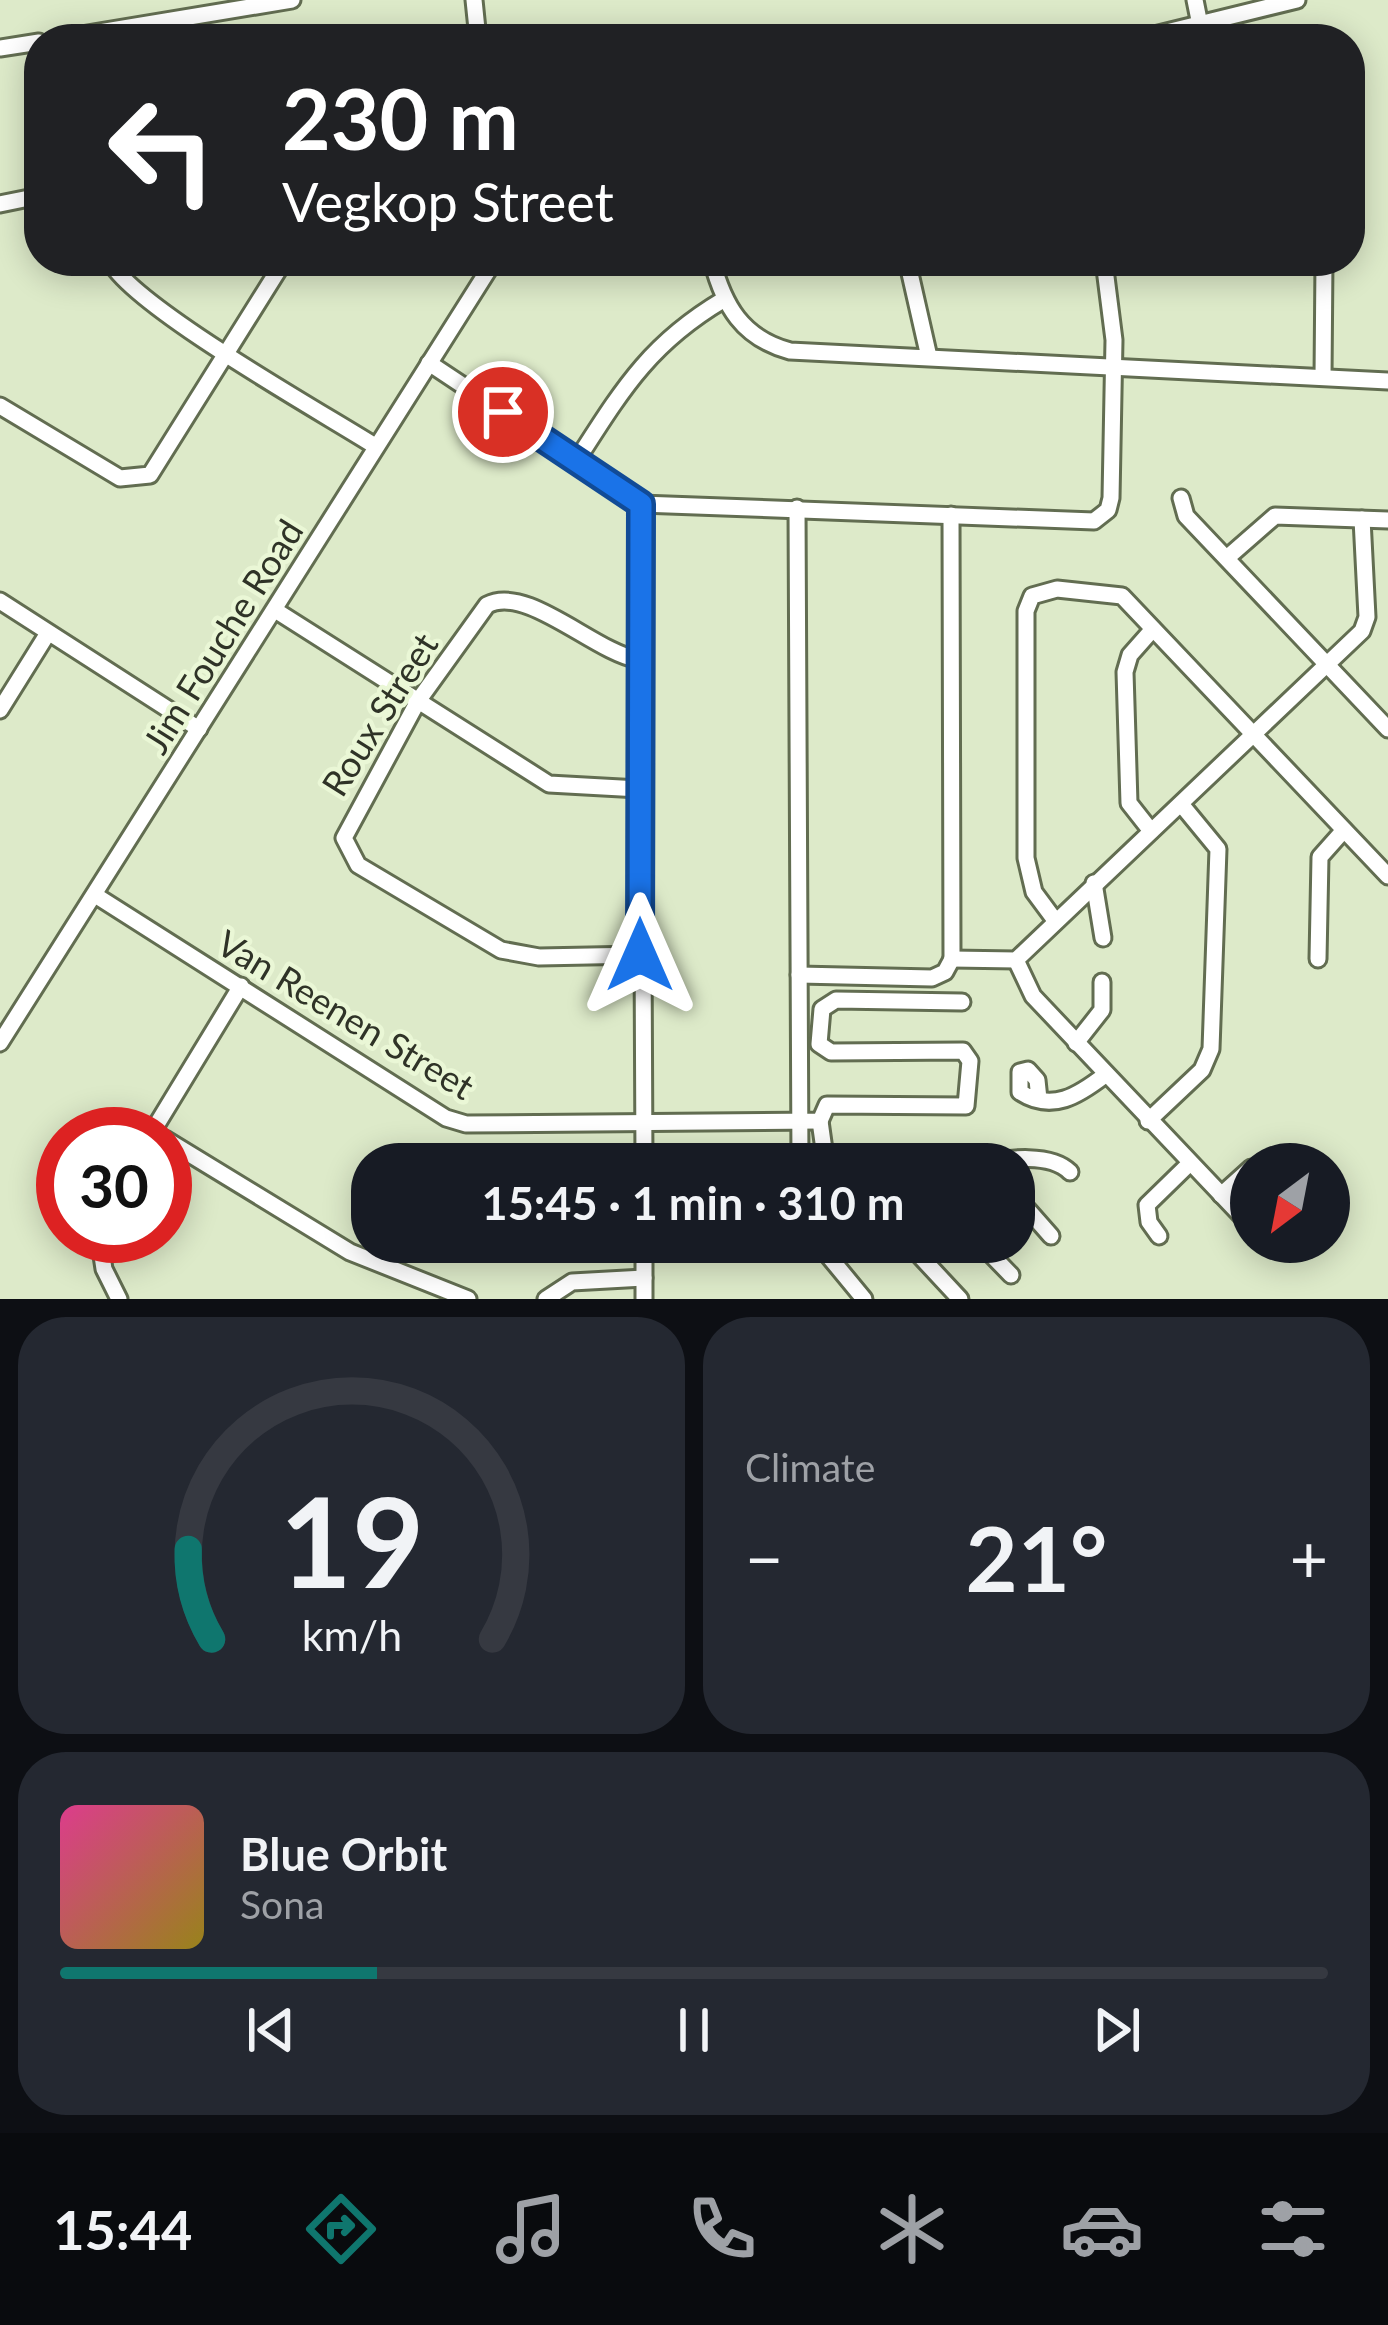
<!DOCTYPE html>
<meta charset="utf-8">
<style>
:root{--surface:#171b24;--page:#242831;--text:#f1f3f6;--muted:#9ea1a6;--line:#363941;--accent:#0f766e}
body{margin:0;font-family:Lato,sans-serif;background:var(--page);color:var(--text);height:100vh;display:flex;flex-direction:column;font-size:45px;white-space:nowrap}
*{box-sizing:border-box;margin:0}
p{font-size:39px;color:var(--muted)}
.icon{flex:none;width:66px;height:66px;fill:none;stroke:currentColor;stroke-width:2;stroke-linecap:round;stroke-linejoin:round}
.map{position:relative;height:1299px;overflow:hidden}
.drawer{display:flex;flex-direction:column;gap:18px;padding:18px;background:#0d0f14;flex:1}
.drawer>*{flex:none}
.top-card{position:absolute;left:24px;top:24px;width:1341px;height:252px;border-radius:48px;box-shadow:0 6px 30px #0003;background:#202124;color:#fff;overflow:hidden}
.needle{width:78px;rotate:212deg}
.fabs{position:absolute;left:1230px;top:1143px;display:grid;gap:24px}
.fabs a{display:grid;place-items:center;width:120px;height:120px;border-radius:50%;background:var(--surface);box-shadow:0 6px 30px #0003;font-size:60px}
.speed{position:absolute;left:36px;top:1107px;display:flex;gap:24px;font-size:60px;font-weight:700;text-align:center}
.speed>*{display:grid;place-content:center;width:156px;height:156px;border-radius:50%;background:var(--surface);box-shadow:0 6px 30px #0003;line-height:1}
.speed .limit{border:18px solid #d22;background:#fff;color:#111}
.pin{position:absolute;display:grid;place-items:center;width:102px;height:102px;color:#fff;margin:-51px;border:6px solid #fff;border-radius:50%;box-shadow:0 3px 12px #0007}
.me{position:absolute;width:132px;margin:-66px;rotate:0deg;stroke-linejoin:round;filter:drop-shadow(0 0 9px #0008)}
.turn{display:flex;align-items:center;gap:42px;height:252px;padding:0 60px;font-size:54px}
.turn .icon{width:156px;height:156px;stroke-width:2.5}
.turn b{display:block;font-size:84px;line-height:102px}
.big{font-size:90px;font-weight:700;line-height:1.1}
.drawer .widget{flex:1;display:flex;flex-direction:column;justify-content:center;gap:18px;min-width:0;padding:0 42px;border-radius:48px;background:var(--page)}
.drawer .dial{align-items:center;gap:0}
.dial svg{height:312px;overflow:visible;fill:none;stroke:var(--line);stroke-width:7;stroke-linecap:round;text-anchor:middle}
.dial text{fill:var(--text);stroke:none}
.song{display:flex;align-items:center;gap:36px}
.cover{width:144px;height:144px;border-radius:18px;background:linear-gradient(135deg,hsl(330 70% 55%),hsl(50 70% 35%))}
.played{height:12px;border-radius:6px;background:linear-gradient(90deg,var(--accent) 25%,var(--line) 25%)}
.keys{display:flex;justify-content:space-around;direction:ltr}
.heat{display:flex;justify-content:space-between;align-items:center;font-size:66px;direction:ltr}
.drawer .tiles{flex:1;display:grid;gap:18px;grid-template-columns:1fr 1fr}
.widget:last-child{grid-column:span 2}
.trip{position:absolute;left:351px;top:1143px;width:684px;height:120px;border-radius:48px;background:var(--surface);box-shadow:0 6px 30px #0003;font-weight:700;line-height:120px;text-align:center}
.tabs{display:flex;height:192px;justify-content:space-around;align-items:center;background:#090b0e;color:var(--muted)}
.tabs .icon{width:84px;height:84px}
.tabs .active{color:var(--accent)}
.tabs b{font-size:54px;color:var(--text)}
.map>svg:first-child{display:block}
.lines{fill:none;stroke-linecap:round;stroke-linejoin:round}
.street-casing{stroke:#626d51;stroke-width:21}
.street{stroke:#fff;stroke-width:15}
.route-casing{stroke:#114b97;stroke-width:30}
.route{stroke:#1a73e8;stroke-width:21}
.labels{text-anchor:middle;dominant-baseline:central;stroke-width:9;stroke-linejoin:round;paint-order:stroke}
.street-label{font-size:36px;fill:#2f3327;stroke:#eaf7d6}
</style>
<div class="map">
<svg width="1388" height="1299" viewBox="0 0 1388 1299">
<rect width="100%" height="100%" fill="#ddeac9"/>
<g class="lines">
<!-- street casing -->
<g class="street-casing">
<g id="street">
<polyline points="474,0 478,39"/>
<polyline points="1195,0 1200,25"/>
<polyline points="57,39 292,0"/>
<polyline points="1138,39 1297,0"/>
<polyline points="0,48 39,42"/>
<polyline points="0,204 39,196"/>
<path d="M110,261c22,45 213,152 265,185"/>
<path d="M712,261c12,45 30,77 78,90l598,30"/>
<polyline points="909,269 929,357"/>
<polyline points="429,363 641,504 1094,521 1108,510 1111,498 1114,340 1104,261"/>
<polyline points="1323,377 1324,261"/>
<polyline points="0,406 120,478 150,475 284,261"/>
<path d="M577,460c45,-70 72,-116 146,-160"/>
<polyline points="1181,498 1186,516 1388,729"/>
<polyline points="641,504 644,1164"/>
<polyline points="797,508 800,1164"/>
<polyline points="951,515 952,959"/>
<polyline points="1228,557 1275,516 1388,520"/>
<polyline points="0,601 199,729"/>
<polyline points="275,610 549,784 639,789"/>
<path d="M639,660c-45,-8 -112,-76 -152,-55l-69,96 -74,137 14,27 143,85 38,7 101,-2"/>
<polyline points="0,710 48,633"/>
<polyline points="1151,831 1129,803 1125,672 1130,655 1153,629"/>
<polyline points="1094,883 1103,938"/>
<polyline points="95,895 446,1118 466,1124 820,1121 827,1105 966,1106 970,1061 963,1051 831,1052 819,1044 822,1009 836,1000 962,1002"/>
<polyline points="1054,919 1034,892 1026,858 1026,611 1032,596 1057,589 1122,596 1388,876"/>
<polyline points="952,959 1016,960 1362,631 1367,617 1362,519"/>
<polyline points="1318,959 1320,857 1344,830"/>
<polyline points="1016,960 1033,996 1251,1226"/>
<polyline points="799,975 932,978 945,972 952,959"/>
<polyline points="0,1043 494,261"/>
<polyline points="1076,1043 1102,1010 1102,982"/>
<path d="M1039,1099l-2,-19 -9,-10 -8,2v20c32,21 59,3 85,-17"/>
<polyline points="820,1121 826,1164"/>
<polyline points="1148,1121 1202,1070 1211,1049 1218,849 1181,804"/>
<polyline points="151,1134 241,986"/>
<polyline points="165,1139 350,1252 468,1299"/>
<path d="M983,1164c25,-6 68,-11 87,8"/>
<polyline points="1014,1194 1051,1236"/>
<polyline points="1221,1195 1251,1168"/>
<polyline points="99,1236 104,1269 119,1299"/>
<polyline points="1159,1236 1149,1222 1147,1205 1188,1165"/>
<polyline points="644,1242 644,1299"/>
<polyline points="817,1242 864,1299"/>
<polyline points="907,1242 960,1299"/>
<polyline points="979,1242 1011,1275"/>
<polyline points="546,1299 572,1282 644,1278"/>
</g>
</g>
<!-- street -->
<use href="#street" class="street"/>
</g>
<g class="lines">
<!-- route casing -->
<g class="route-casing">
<polyline id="route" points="503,412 641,504 640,955"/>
</g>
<!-- route -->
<use href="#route" class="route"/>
</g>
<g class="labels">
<!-- street labels -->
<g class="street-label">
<text transform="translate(222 636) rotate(-58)">Jim Fouche Road</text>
<text transform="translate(379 714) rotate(-58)">Roux Street</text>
<text transform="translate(346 1014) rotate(31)">Van Reenen Street</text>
</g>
</g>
</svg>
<div class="fabs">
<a><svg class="needle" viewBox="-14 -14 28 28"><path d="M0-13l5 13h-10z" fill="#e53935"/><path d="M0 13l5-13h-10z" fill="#9ea1a6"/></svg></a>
</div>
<div class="speed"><div class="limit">30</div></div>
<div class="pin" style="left:503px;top:412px;background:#d93025"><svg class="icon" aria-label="arrive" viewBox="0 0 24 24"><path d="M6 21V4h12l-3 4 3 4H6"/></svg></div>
<svg class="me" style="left:640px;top:955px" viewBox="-20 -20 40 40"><path d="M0-17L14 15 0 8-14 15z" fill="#1a73e8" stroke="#fff" stroke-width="4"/></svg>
<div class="trip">15:45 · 1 min · 310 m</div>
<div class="top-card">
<div class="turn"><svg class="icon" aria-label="left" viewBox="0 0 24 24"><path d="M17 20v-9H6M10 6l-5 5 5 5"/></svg><div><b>230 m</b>Vegkop Street</div></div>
</div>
</div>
<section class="drawer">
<div class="tiles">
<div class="widget dial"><svg viewBox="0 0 100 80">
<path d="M14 69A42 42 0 1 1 86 69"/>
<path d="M14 69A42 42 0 0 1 8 46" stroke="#0f766e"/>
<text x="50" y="56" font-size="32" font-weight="700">19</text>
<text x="50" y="72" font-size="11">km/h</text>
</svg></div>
<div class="widget"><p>Climate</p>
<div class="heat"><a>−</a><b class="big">21°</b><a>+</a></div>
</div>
<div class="widget">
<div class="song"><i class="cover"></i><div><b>Blue Orbit</b><p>Sona</p></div></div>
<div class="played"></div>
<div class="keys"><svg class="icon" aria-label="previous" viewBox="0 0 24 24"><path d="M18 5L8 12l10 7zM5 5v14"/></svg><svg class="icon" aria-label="pause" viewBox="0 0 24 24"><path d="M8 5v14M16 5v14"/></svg><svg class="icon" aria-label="next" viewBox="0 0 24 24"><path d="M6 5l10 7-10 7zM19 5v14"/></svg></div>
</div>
</div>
</section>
<nav class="tabs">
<b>15:44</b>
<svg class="icon active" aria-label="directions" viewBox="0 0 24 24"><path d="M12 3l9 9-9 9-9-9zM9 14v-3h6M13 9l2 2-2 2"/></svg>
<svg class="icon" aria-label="music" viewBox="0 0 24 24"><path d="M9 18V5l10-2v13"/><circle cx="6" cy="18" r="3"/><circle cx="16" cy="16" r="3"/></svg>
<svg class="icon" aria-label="phone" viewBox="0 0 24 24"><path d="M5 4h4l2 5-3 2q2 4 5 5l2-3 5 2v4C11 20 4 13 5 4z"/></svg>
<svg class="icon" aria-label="climate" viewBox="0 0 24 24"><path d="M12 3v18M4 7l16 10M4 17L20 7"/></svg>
<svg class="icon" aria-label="car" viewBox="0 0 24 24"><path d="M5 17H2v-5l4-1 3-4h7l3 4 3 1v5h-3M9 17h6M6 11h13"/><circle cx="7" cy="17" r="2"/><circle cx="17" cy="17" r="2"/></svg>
<svg class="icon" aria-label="filters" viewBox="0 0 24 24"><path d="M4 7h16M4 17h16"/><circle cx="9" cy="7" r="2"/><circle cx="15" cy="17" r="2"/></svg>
</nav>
